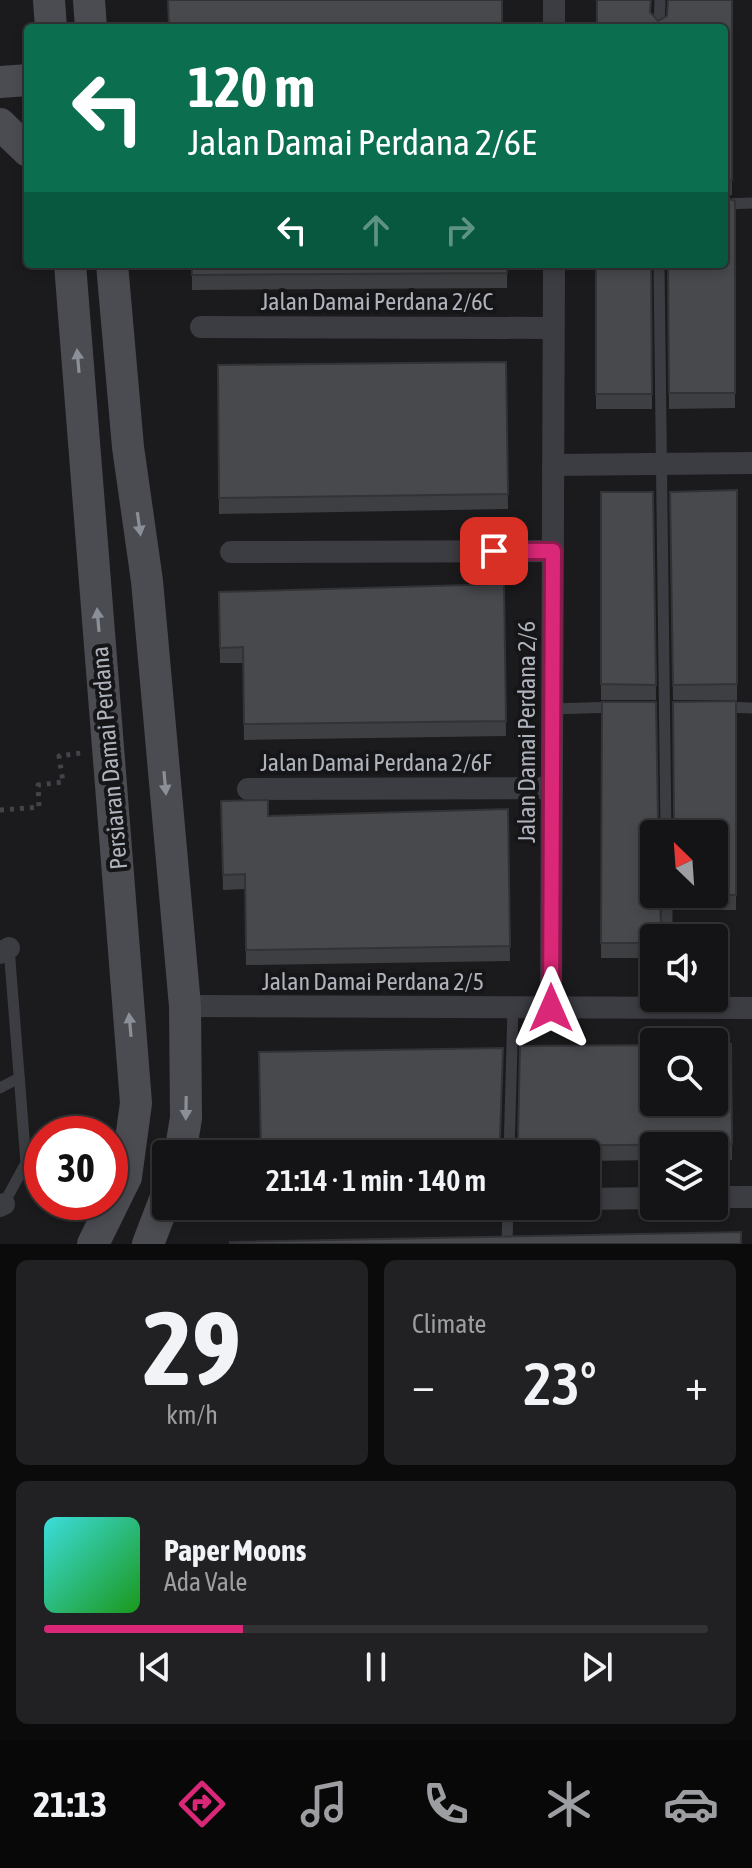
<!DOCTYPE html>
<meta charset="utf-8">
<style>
:root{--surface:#141416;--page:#212123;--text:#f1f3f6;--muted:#9d9ea1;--line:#333335;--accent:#db2777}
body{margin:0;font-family:"Asap Condensed",sans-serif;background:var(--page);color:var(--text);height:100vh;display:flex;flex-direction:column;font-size:30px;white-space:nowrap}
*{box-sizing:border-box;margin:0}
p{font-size:26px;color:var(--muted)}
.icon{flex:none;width:44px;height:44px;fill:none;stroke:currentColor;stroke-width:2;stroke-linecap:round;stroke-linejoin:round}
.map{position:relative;height:1244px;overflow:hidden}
.side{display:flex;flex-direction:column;gap:16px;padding:16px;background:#0b0b0c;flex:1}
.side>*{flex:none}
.banner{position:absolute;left:24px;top:24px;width:704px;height:244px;border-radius:8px;box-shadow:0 4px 12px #0003,0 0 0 2px var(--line);background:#0b6e4f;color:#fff;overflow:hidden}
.needle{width:52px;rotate:335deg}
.fabs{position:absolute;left:640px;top:820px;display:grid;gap:16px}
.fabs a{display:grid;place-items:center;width:88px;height:88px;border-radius:8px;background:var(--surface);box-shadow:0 4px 12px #0003,0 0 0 2px var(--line);font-size:40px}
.speed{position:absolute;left:24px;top:1116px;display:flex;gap:16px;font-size:40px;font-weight:700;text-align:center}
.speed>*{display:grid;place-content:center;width:104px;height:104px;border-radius:50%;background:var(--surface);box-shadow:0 4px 12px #0003,0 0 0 2px var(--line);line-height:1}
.speed .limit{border:12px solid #d22;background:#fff;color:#111}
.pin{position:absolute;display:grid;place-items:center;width:68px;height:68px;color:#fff;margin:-34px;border-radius:16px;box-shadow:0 4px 12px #0006}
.me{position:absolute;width:88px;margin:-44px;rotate:0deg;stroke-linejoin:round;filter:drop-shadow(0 0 6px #0008)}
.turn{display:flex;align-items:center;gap:28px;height:168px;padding:0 32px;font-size:36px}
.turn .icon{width:104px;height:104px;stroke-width:2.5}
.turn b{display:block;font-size:56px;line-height:68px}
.lanes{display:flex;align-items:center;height:76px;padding:0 32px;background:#0003;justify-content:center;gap:40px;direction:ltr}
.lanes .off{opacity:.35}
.big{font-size:60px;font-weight:600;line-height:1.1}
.side .tile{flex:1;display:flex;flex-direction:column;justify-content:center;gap:12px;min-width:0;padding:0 28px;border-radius:12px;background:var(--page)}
.side .dial{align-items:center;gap:0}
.dial b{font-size:104px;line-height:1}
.song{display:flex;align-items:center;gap:24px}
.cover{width:96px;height:96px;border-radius:12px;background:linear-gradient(135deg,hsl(180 70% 55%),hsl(120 70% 35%))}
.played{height:8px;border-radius:4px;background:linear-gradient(90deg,var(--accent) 30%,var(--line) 30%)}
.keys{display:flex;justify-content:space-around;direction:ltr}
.heat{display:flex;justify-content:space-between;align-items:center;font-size:44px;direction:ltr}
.side .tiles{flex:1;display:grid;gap:16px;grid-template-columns:1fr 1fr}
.tile:last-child{grid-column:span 2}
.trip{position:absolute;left:152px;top:1140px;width:448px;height:80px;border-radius:8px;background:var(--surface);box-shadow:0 4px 12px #0003,0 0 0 2px var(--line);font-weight:600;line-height:80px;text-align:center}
.dock{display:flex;height:128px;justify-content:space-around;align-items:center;background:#080809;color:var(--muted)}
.dock .icon{width:56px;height:56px}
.dock .selected{color:var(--accent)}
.dock b{font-size:36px;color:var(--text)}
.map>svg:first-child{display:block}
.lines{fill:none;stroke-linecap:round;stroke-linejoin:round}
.path{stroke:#424449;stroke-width:5;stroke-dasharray:4 6;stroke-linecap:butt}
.service{stroke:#3c3d42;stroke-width:11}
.minor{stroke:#3c3d42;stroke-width:22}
.secondary{stroke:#4a4c52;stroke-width:32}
.wall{fill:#3e3f42}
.building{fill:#48494d;stroke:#323336;stroke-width:2}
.oneway{fill:#8b8f97}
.route-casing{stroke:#8e194d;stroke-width:20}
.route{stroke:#db2777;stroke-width:14}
.labels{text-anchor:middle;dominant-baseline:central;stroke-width:8;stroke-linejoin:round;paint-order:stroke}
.street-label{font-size:24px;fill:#aeb3bc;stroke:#161618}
</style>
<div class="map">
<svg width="752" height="1244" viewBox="0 0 752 1244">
<rect width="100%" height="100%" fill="#1b1b1d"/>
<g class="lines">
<!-- path -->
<polyline class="path" points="0,810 39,807 38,785 63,782 59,756 81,753"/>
<!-- service -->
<g class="service">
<polyline points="659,28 660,0"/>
<polyline points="724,204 752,203"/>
<polyline points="659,264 666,834"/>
<polyline points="725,707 752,708"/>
<polyline points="552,709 616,707"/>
<polyline points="667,894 667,938"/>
<polyline points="0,1088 19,1078"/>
<polyline points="509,1154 513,1008"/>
<polyline points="3,1205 26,1163 9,948"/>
<polyline points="507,1244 508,1206"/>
</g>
<!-- minor -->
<g class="minor">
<polyline points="554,28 554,0"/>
<polyline points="201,327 553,328"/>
<polyline points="553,465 752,463"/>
<polyline points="231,552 553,551"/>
<polyline points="248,789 552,788"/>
<polyline points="0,953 9,948"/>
<polyline points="185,1006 752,1008"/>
<polyline points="551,1008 554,264"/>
<polyline points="714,1197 752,1197"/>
<polyline points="586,1199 654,1198"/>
<polyline points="0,1206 4,1204"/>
</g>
<!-- secondary -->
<g class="secondary">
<polyline points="49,0 51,28"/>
<polyline points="89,0 91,28"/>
<polyline points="0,82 28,80"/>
<polyline points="0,124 28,151"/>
<polyline points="70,264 136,1103 126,1177 93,1244"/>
<polyline points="112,264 128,447 147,581 185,1006 186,1118 180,1154"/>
<polyline points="148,1244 166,1197"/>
</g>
</g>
<!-- wall -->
<g class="wall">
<polygon points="732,0 732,195 724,196 724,28 597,28 651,13 658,21"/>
<polygon points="735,201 735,408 669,409 668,264"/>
<polygon points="192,264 507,264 507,288 192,290"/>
<polygon points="596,264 651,264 652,409 596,409"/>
<polygon points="506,362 508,509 219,514 218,365"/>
<polygon points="737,490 737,700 673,700 670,492"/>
<polygon points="601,492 653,492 656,700 601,700"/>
<polygon points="504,584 506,736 244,740 243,663 220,663 219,592"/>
<polygon points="736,701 736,910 676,910 674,894 714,894 654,834 654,958 601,958 602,702 658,819 665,827 674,819"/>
<polygon points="221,801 268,816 508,809 510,961 246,965 245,889 223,890"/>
<polygon points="731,1044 732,1160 714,1160 714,1146 654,1146 654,1160 586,1161 586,1154 512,1154 512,1146"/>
<polygon points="259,1052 501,1139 506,1146 506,1154 261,1154"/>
</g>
<!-- building -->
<g class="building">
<polygon points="168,0 502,0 502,28 169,28"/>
<polygon points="597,0 651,0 650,12 658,21 667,16 668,0 732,0 732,180 724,181 724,28 597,28"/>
<polygon points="724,197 735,201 735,393 669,393 668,264 724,264"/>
<polygon points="192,264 507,264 507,273 192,275"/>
<polygon points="596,264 651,264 652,394 596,394"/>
<polygon points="506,362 508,494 219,498 218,365"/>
<polygon points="737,490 737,684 673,685 670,492"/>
<polygon points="601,492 653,492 656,685 601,684"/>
<polygon points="504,584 506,721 244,724 243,647 220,648 219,592"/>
<polygon points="736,701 736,895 676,895 675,894 714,894 714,834 654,834 654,894 659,894 662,938 654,938 654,943 601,943 602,702 656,702 658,819 665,827 674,819 673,702"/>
<polygon points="268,800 268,816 508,809 510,946 246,950 245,874 223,875 221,801"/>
<polygon points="714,1044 731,1044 732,1144 512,1146 518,1139 520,1046 654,1045 654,1102 714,1102"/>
<polygon points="503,1048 500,1138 506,1146 261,1151 259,1052"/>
<polygon points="741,1232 741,1244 230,1244 230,1242"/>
</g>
<!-- one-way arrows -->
<defs><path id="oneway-solid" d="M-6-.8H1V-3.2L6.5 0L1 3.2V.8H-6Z" transform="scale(2)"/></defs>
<g class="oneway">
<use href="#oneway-solid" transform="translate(78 361) rotate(-95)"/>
<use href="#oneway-solid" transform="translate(139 524) rotate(82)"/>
<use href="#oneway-solid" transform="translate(98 620) rotate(-95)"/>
<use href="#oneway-solid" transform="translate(165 783) rotate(85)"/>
<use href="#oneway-solid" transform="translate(130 1025) rotate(-95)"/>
<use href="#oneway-solid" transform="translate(186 1108) rotate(91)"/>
</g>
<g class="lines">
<!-- route casing -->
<g class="route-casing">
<polyline id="route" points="494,551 553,551 551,1008"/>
</g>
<!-- route -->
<use href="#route" class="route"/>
</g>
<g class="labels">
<!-- street labels -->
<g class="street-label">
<text x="377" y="301">Jalan Damai Perdana 2/6C</text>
<text transform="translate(526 732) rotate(-90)">Jalan Damai Perdana 2/6</text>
<text transform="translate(109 758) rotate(-95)">Persiaran Damai Perdana</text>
<text x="376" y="762">Jalan Damai Perdana 2/6F</text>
<text x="373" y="981">Jalan Damai Perdana 2/5</text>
</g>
</g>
</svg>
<div class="fabs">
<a><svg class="needle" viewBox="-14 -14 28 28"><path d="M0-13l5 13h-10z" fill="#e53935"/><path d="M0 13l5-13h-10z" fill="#9d9ea1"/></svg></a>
<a><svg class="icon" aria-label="sound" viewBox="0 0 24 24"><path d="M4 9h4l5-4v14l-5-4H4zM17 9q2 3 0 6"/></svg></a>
<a><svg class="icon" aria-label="search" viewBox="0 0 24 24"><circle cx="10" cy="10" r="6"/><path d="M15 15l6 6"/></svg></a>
<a><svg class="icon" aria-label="layers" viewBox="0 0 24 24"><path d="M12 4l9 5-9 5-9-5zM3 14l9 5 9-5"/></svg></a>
</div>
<div class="speed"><div class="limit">30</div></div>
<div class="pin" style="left:494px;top:551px;background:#d93025"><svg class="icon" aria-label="arrive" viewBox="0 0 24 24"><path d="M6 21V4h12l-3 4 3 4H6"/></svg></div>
<svg class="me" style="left:551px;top:1008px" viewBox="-20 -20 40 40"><path d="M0-17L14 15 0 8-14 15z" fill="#db2777" stroke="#fff" stroke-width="4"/></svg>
<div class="trip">21:14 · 1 min · 140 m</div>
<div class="banner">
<div class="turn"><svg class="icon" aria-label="left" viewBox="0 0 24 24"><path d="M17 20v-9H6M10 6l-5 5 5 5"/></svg><div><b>120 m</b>Jalan Damai Perdana 2/6E</div></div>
<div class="lanes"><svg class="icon" aria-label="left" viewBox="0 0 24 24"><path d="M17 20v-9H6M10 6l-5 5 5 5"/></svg><svg class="icon off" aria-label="ahead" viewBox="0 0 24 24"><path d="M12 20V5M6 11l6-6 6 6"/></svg><svg class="icon off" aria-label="right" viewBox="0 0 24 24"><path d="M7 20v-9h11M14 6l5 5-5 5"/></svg></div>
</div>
</div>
<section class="side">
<div class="tiles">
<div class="tile dial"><b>29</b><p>km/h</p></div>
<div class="tile"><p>Climate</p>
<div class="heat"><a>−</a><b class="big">23°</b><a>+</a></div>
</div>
<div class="tile">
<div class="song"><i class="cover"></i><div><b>Paper Moons</b><p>Ada Vale</p></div></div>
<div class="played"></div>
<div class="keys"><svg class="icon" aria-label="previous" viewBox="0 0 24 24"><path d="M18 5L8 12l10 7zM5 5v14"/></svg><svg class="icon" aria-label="pause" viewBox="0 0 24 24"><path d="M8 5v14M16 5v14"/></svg><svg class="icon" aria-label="next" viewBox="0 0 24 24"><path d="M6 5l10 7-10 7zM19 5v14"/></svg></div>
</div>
</div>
</section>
<nav class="dock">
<b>21:13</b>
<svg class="icon selected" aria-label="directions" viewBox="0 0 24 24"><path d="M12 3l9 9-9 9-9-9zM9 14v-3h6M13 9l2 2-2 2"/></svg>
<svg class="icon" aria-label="music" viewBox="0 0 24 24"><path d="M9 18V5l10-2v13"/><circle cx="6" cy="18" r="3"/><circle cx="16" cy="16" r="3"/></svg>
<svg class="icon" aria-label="phone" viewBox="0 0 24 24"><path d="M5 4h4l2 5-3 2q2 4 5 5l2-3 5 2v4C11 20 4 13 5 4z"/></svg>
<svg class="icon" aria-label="climate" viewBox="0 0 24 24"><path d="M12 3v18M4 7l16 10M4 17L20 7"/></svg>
<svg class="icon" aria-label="car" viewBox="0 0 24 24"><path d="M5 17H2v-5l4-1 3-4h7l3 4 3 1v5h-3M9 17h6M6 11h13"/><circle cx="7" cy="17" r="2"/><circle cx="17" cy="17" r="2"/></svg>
</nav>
